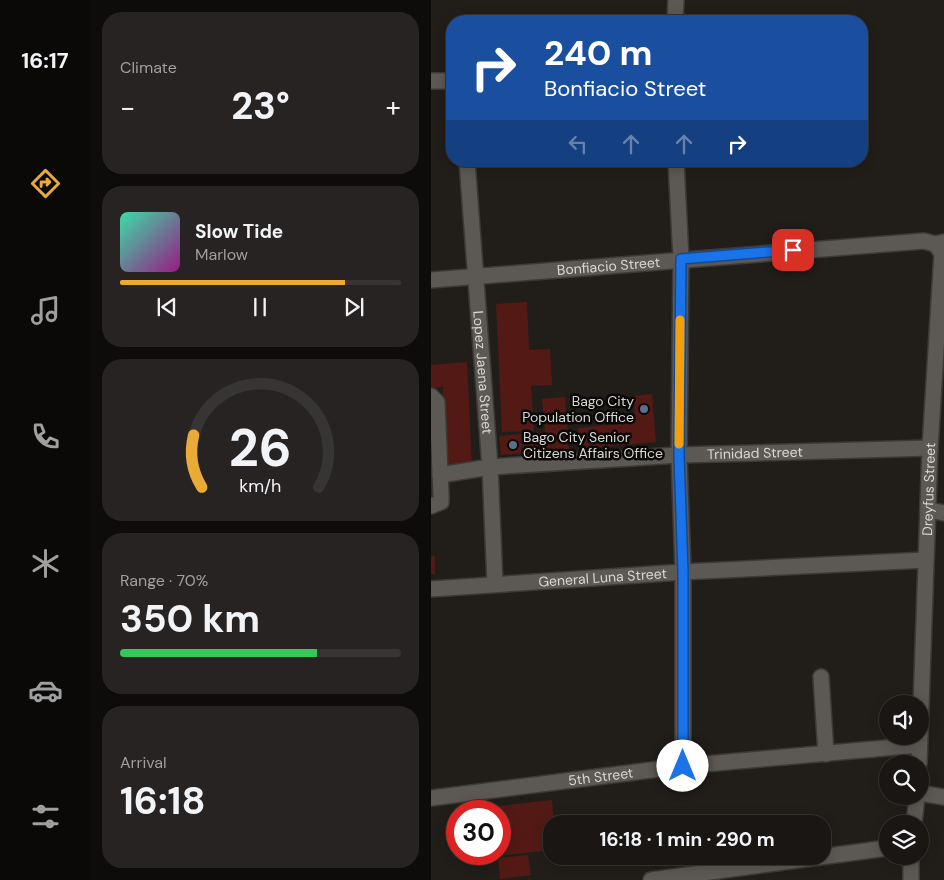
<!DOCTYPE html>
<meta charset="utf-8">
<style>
:root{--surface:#191614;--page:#262322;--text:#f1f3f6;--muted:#9f9fa0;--line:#373534;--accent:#e9aa38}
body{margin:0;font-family:"DM Sans",sans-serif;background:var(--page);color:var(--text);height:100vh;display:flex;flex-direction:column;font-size:19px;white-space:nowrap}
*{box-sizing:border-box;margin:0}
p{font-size:16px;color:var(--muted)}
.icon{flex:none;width:28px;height:28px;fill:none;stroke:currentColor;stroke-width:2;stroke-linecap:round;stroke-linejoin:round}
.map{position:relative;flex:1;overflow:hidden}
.details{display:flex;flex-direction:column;gap:12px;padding:12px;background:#0e0c0b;width:341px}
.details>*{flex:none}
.top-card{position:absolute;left:15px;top:15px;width:422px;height:152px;border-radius:20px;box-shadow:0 2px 12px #0003,0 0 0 1px var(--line);background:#1a4fa0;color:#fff;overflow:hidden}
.fabs{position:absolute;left:448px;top:695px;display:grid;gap:10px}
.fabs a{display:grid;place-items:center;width:50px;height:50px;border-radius:50%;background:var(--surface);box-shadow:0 2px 12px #0003,0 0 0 1px var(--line);font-size:25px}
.speed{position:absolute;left:15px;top:800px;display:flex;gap:10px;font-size:25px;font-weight:700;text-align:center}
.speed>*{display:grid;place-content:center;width:65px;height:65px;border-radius:50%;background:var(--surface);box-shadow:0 2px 12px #0003,0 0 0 1px var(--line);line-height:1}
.speed .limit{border:8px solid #d22;background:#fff;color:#111}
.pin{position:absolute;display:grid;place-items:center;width:42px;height:42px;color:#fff;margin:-21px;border-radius:10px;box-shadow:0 2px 8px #0006}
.me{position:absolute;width:55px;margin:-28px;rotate:0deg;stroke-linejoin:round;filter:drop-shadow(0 0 4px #0008)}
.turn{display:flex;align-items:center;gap:18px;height:105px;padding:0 15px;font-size:22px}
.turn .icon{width:65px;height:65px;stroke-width:2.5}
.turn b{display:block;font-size:35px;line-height:42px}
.lanes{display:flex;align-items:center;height:48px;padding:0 15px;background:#0003;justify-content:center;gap:25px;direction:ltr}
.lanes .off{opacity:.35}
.big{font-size:38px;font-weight:700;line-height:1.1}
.details .card{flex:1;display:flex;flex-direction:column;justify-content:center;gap:8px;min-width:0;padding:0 18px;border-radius:20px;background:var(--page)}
.details .dial{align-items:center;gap:0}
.dial svg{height:130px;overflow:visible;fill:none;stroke:var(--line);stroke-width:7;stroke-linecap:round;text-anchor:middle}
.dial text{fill:var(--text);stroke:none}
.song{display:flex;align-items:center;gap:15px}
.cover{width:60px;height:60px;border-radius:8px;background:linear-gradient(135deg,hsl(160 70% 55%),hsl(310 70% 35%))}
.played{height:5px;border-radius:2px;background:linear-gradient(90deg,var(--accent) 80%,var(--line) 80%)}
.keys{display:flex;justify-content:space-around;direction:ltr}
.heat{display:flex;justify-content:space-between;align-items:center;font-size:28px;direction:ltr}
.charge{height:8px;border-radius:4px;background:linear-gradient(90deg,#34c759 70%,var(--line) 0)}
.trip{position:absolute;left:112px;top:815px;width:288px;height:50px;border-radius:20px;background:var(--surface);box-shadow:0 2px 12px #0003,0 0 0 1px var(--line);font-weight:700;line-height:50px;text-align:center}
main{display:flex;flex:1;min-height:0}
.menu{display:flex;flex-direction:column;width:90px;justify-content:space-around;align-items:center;background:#0a0908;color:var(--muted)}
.menu .icon{width:35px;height:35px}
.menu .selected{color:var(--accent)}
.menu b{font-size:22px;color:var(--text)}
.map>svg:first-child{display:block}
.building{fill:#531a15}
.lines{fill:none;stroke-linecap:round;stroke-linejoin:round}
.minor-casing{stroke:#3c3a37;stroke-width:18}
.minor{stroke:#5c5854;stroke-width:15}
.route-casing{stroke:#114b97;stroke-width:12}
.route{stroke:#1a73e8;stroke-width:9}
.slow{stroke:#f59e0b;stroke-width:9}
.service-dot{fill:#5c6f8a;stroke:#090807;stroke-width:2}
.labels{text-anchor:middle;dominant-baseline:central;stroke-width:5;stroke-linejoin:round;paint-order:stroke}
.street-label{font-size:14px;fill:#d9d7d4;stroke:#090807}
.poi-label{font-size:14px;fill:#d9d7d4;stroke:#090807;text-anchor:end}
</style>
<main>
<nav class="menu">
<b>16:17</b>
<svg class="icon selected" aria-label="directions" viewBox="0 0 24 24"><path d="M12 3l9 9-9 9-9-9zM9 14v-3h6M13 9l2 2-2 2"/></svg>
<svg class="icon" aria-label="music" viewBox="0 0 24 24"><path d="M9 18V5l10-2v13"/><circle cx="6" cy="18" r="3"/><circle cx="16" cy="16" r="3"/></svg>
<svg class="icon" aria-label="phone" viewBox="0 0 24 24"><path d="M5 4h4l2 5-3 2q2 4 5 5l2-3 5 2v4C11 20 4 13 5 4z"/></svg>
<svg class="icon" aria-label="climate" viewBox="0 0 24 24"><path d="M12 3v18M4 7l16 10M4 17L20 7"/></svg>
<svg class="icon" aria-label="car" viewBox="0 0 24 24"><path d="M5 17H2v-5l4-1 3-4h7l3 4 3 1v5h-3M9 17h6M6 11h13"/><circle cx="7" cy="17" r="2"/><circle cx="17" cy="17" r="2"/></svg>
<svg class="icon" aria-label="filters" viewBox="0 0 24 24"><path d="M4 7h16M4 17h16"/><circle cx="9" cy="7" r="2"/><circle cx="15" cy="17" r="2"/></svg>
</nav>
<section class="details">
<div class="card"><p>Climate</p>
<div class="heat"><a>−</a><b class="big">23°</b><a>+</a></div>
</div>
<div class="card">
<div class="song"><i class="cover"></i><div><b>Slow Tide</b><p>Marlow</p></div></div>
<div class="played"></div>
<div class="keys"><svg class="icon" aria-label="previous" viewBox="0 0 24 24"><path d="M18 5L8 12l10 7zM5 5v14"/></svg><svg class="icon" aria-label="pause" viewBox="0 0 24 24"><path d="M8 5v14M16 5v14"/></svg><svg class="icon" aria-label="next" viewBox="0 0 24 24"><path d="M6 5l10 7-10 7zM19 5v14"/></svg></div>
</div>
<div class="card dial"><svg viewBox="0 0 100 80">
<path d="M14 69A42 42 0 1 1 86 69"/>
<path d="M14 69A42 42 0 0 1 9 37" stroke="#e9aa38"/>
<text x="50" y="56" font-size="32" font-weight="700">26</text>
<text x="50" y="72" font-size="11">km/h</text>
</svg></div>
<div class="card"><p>Range · 70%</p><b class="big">350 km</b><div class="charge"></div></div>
<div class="card"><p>Arrival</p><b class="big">16:18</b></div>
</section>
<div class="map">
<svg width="513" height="880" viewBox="0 0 513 880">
<rect width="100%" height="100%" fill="#211e1a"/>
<!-- building -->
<g class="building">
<polygon points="96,302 98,350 119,349 121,385 100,386 103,431 71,432 65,304"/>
<polygon points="36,362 41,468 16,470 12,387 0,388 0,365"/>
<polygon points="221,394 225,442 149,449 147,428 205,422 202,396"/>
<polygon points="134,397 138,450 70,455 68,436 114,432 111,399"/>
<polygon points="0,479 4,479 5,500 0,500"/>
<rect x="0" y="556" width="4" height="18"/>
<polygon points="121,800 123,824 121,824 121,850 57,857 57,854 69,854 69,811 52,811 52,808"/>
<polygon points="97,855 100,875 69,879 67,858"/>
</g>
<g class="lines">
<!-- minor casing -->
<g class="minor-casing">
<g id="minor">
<polyline points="244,21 245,0"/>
<polyline points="0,81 21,81"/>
<path id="s1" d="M36,161l23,306 5,117"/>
<polyline points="245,161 250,259 248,455 252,572 252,766"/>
<path id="s2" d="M0,280l493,-39 11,3 9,-2"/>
<polyline points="0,396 6,402 10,495 10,502 0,506"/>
<path id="s3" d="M9,475l50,-8 189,-12 251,-7"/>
<polyline points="497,510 513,513"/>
<path id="s4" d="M0,589l252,-17 243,-12"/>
<polyline points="390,677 395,754"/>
<path id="s5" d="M489,735l10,-287 12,-195 -7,-9"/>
<polyline points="488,764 489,736"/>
<polyline points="489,793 513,797"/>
<path id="s6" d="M0,798l252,-32 236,-21"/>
<polyline points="483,824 486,796"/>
<polyline points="220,880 456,848"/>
<polyline points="480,880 480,856"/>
</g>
</g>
<!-- minor -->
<use href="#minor" class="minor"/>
</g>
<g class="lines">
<!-- route casing -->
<g class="route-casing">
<polyline id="route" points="252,766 252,572 248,455 250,259 362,250"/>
</g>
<!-- route -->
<use href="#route" class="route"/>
<!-- slow -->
<polyline class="slow" points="248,444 249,320"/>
</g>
<!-- markers -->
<g class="service-dot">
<circle cx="213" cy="409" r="5"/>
<circle cx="82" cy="445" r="5"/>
</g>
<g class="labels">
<!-- street labels -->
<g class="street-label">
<text stroke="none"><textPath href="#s2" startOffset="178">Bonfiacio Street</textPath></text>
<text stroke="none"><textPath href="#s1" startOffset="212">Lopez Jaena Street</textPath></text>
<text stroke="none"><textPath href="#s3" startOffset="316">Trinidad Street</textPath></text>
<text stroke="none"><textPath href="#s5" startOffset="246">Dreyfus Street</textPath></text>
<text stroke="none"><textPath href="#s4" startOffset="172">General Luna Street</textPath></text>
<text stroke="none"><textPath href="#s6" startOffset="171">5th Street</textPath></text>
</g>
<!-- poi labels -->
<g class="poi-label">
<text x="203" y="401">Bago City<tspan x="203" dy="16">Population Office</tspan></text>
<text x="92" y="437" text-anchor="start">Bago City Senior<tspan x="92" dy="16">Citizens Affairs Office</tspan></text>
</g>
</g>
</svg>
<div class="fabs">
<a><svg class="icon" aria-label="sound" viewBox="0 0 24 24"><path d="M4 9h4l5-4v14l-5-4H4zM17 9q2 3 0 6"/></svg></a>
<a><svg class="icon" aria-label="search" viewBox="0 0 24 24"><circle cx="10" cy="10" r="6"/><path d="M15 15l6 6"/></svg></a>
<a><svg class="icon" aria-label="layers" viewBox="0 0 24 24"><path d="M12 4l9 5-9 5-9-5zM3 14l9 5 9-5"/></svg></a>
</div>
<div class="speed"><div class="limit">30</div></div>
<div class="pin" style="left:362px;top:250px;background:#d93025"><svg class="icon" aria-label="arrive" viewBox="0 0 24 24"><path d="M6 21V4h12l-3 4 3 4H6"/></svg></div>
<svg class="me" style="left:252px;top:766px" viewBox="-20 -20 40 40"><circle r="19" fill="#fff"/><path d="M0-13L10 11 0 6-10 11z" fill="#1a73e8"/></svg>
<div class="trip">16:18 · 1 min · 290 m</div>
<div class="top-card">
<div class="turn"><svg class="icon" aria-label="right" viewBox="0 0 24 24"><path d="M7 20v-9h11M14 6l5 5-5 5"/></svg><div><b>240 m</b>Bonfiacio Street</div></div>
<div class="lanes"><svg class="icon off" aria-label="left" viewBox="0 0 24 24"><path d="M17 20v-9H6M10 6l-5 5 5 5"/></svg><svg class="icon off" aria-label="ahead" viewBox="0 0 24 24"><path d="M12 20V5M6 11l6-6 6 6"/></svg><svg class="icon off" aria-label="ahead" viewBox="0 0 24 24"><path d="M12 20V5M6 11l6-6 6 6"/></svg><svg class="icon" aria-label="right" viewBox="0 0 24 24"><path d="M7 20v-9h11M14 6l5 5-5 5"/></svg></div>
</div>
</div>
</main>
